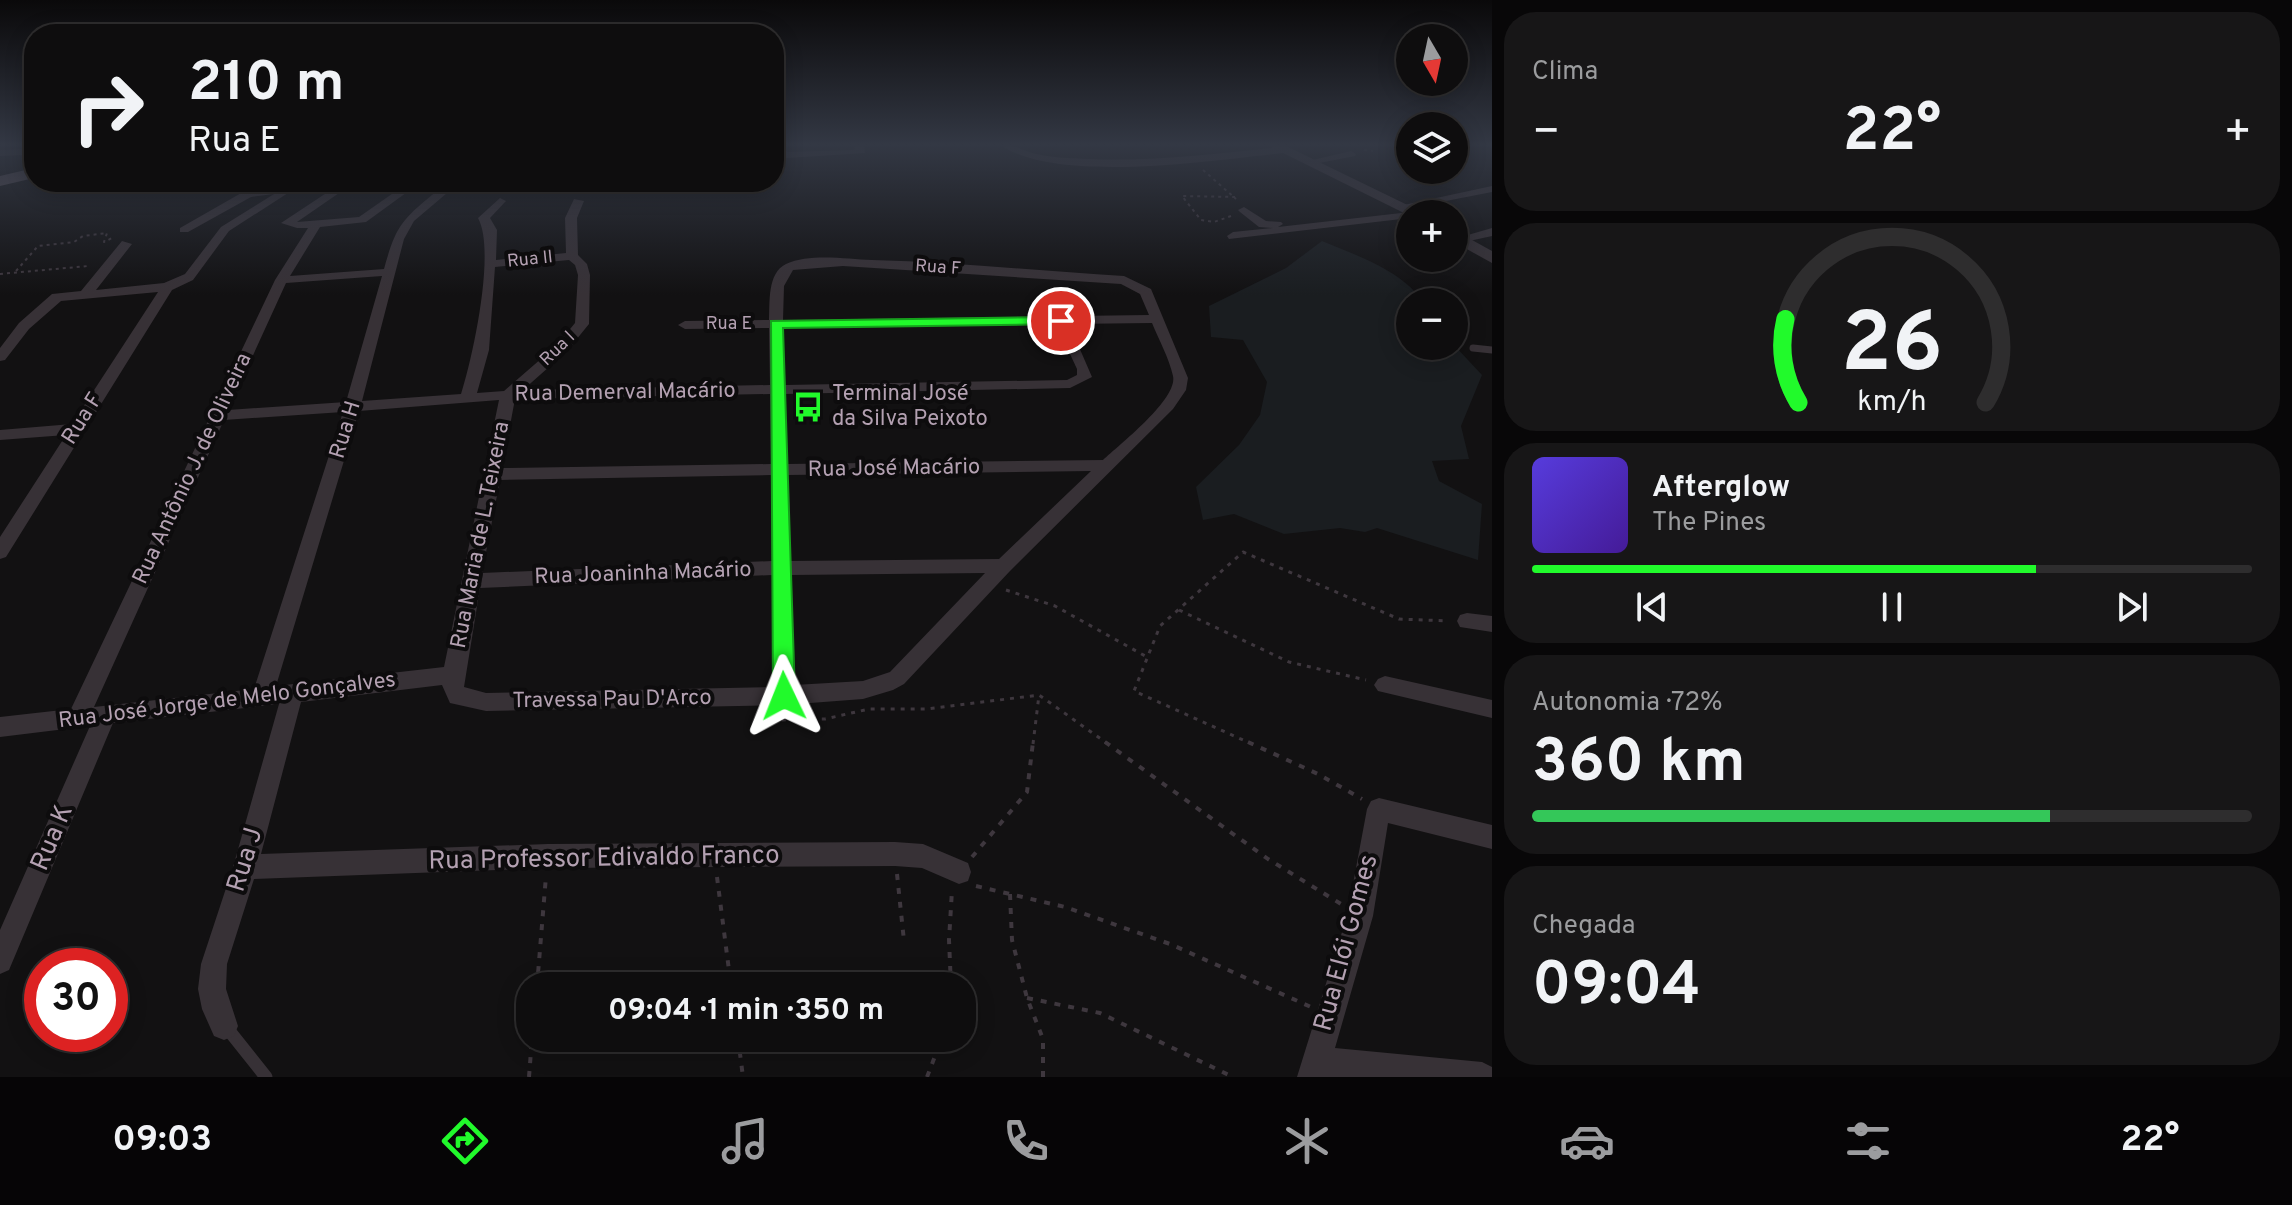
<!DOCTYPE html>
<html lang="pt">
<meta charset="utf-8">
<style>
:root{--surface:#0e0d0e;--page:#171617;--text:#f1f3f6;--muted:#9b9c9e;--line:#2e2d2e;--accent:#21fa2b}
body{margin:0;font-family:Overpass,sans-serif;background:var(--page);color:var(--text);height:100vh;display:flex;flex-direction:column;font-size:30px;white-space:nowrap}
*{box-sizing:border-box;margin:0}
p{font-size:26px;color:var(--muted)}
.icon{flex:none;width:44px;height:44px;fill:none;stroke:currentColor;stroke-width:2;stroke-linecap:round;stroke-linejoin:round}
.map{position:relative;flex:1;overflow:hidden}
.drawer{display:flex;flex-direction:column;gap:12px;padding:12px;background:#080708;width:800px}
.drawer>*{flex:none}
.guide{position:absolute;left:24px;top:24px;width:760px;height:168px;border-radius:32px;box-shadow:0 4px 20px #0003,0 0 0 2px var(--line);background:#0e0d0e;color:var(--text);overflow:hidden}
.needle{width:52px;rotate:171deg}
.controls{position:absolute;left:1396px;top:24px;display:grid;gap:16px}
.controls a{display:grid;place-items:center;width:72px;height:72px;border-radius:50%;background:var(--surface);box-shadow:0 4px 20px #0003,0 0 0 2px var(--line);font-size:40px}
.speed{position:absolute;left:24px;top:948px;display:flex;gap:16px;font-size:40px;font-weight:700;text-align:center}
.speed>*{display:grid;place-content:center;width:104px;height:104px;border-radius:50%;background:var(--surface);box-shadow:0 4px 20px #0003,0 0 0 2px var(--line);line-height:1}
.speed .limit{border:12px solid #d22;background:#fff;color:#111}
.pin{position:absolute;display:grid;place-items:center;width:68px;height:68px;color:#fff;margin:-34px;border:4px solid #fff;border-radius:50%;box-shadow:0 2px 8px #0007}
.me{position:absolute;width:88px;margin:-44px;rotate:358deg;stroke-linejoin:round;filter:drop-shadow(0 0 6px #0008)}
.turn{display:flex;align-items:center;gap:28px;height:168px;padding:0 32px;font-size:36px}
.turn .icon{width:104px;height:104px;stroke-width:2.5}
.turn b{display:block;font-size:56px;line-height:68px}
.big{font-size:60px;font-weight:700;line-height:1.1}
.drawer .card{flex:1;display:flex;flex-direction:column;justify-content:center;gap:12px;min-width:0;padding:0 28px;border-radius:32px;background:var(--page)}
.drawer .dial{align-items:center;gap:0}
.dial svg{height:208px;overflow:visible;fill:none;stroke:var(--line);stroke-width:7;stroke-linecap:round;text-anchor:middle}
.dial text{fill:var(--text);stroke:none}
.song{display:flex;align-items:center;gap:24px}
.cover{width:96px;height:96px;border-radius:12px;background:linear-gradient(135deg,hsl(250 70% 55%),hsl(260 70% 35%))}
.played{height:8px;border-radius:4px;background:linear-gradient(90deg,var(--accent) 70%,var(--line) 70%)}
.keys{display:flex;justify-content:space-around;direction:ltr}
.heat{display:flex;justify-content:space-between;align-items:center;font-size:44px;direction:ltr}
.charge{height:12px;border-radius:6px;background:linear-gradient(90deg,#34c759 72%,var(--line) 0)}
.trip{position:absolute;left:516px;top:972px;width:460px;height:80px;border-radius:32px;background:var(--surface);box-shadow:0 4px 20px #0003,0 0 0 2px var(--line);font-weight:700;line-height:80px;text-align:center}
.tabs{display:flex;height:128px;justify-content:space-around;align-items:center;background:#060506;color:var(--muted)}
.tabs .icon{width:56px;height:56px}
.tabs .active{color:var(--accent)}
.tabs b{font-size:36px;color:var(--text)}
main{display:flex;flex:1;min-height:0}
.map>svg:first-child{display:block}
.green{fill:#1a1d20}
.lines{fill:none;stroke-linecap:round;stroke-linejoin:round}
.path-far2{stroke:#3e373e;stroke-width:2;stroke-dasharray:3 4;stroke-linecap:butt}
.path-far1{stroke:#3e373e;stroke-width:3;stroke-dasharray:4 6;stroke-linecap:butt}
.path{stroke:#3e373e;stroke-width:4;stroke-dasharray:6 8;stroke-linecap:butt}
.service-far1{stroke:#373136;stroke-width:7}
.service{stroke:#373136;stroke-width:13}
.minor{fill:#373136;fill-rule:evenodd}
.tertiary{fill:#373136;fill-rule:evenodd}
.primary{fill:#564d55;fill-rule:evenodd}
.route{fill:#21fa2b;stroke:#15a21c;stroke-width:2}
.labels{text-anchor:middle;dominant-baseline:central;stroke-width:8;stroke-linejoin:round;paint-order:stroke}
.far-street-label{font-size:18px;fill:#b4a1b2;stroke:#0d0c0d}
.street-label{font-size:22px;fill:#b4a1b2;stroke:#0d0c0d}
.poi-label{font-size:22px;fill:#b4a1b2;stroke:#0d0c0d;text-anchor:start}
.near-street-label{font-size:26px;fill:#b4a1b2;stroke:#0d0c0d}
</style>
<main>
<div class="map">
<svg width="1492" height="1077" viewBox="0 0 1492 1077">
<rect width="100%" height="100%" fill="#121112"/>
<!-- green -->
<path class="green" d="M1322,241c34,14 81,30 101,61h-13v44l44,-1 28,30 -21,51 8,33 -37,2 7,20 43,23 -4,56 -101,-32 -12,4 -25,-4 -56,6 -50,-20 -31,6 -7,-33 43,-42 21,-30 7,-33 -24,-42 -32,-3 -2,-31 77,-38z"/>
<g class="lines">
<!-- path-far2 -->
<g class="path-far2">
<polyline points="1364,150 1373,151"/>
<polyline points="1203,170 1236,199"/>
<polyline points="1231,216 1214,222 1201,220 1182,196 1235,197"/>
<polyline points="16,271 38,246 74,242 83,236 107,233 104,242 112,238"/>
<polyline points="0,274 88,266"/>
</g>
<!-- path-far1 -->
<g class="path-far1">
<polyline points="1006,590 1055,606 1147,657"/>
<polyline points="1179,610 1289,662 1366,680"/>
<polyline points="775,714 779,720 825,719 869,709 927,709 1039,695 1108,744"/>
<polyline points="1033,744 1039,695"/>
<polyline points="1252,744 1134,691 1160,626 1243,552 1399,619 1448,621"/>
</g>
<!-- path -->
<g class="path">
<polyline points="1105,742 1268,859 1341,904"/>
<polyline points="1248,742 1318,774 1362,799"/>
<polyline points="972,857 1027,792 1033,742"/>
<polyline points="897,874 904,941"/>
<polyline points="717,877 731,986"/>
<polyline points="976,886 1065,907 1170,944 1311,1007"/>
<polyline points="1010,894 1012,940 1027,998 1043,1039 1043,1077"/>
<polyline points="537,986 546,876"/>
<polyline points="951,986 949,940 952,890"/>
<polyline points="1027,998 1100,1013 1233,1077"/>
<polyline points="738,1038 743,1077"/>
<polyline points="529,1077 532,1038"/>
<polyline points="927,1077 942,1038"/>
</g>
<!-- service-far1 -->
<polyline class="service-far1" points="1473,348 1492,350"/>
<!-- service -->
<polyline class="service" points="227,1028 266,1077"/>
<!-- minor -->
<g class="minor">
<polygon points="854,144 864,144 865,153 787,158 774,154 774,147 788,152 852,150 855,149"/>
<path d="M999,144c13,0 18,4 30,8 19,6 41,6 61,7 64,3 129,-6 193,-12l5,3 -5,3c-68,7 -228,32 -284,-9z"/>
<polygon points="0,150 23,149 28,152 23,155 0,156"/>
<polygon points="1351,151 1356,154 1355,156 1309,165 1304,162"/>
<path d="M343,182h12l-58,40 62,-5 50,-35h12l-55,40 -46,5 -30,49 94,-7c11,-40 16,-48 48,-74 10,-8 15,-13 28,-13l-46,39 -10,18 -42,162 99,-7c12,-37 35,-144 17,-176l22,-20 6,3 -16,17 7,12 -1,30 70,-7 -1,-35 9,-19 10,2 -7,17 1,37 9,9 3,11 -1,49 -22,27 -44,39 247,-5 -1,-57 -84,1 -7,-4 7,-4 84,-1c1,-17 -2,-47 17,-56 24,-11 60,-5 86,-4 84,2 168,11 252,16l27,13 37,89 -2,12 -13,19 -163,162 -106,113 -11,6 -30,9 -79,6 -298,6 -36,-8 -8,-18 -141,17 -40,152 287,-10 347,-2 28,2 45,19 3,9 -3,9 -9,3 -37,-16 -27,-2 -347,2 -294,11 -27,85 -1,25 12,37 -4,10 -10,4 -10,-4 -12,-27 -4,-20 3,-25 32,-97 46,-163 -166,19 -104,247 -9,4v-44l90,-204 -90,11v-20l71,-8 204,-429 33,-52h-11l-16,-5zM569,260l6,5 3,10 -3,48 -18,22 -53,46 -27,2 12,-43 6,-83zM843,266l278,18 19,10 9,21 -366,5 1,-34 9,-16zM382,276l-36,126 -118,8 58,-127zM1152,323c7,17 17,35 21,53 5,23 -53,68 -70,84l-316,4 -2,-70 285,-6 22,-11 -23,-53zM1056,324l21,45v6l-10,5 -282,5 -2,-57zM770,394l1,70 -269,4 13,-69zM499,400l-55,267 -168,19 83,-275zM343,412l-89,277 -160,18 130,-287zM1091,471l-92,88 -209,2 -2,-86zM771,475l1,86 -290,12 18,-93zM985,573l-95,99 -27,9 -69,4 -3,-110zM772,575l1,112 -287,6 -22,-6 16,-99z"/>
<polygon points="273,186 288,193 229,231 193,280 172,290 6,557 0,559 0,537 66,435 0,440 0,430 72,424 158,292 61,301 29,329 5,360 0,361 0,348 19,323 52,294 81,291 122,241 132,244 96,290 164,283 185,274 221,227 274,194 251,197 188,232 180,232 180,228 243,192"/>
<polygon points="1492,186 1492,192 1405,209 1399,206"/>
<polygon points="1244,207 1266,221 1281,222 1283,224 1278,227 1410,212 1415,214 1410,214 1410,218 1229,239 1227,236 1233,232 1273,228 1259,227 1240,212 1238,210"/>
<polygon points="1492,228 1492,236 1460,243 1454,239"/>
<polygon points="1467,613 1492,616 1492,632 1460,627 1457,621 1460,615"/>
<polygon points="1385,676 1492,700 1492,718 1378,691 1374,685 1378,679"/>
<polygon points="1379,798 1492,825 1492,849 1388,823 1373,916 1335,1048 1482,1062 1492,1067 1492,1077 1297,1077 1347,916 1367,809 1371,801"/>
</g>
<!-- tertiary -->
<g class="tertiary">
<polygon points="1265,144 1282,144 1426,214 1410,216"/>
<polygon points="1454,230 1492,251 1492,263 1454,242"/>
</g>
<!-- primary -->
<polygon class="primary" points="34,168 34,178 0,186 0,176"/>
</g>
<!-- sky -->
<linearGradient id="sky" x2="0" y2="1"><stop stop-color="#0a090a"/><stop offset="0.49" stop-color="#333844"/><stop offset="1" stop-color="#333844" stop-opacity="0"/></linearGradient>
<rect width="1492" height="295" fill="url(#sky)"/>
<!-- route -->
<polygon class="route" points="1061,317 1068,321 1066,324 783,328 795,696 791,702 784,705 776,702 773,696 771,321"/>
<!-- icons -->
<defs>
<g id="bus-bare" transform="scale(2.4)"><path d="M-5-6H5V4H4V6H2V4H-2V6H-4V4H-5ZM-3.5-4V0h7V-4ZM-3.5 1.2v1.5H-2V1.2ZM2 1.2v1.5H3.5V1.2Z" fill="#21fa2b" stroke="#0d0c0d" stroke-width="2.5" paint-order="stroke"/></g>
</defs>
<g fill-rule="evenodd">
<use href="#bus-bare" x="808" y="407"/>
</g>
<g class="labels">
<!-- far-street labels -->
<g class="far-street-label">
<text transform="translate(530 260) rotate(-6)">Rua II</text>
<text transform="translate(938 268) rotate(4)">Rua F</text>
<text x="729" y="324">Rua E</text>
<text transform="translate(558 349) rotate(-44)">Rua I</text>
</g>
<!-- street labels -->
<g class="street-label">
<text transform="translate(625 393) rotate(-1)">Rua Demerval Macário</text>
<text transform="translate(83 419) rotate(-58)">Rua F</text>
<text transform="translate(346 430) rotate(-73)">Rua H</text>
<text transform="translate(193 469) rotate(-65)">Rua Antônio J. de Oliveira</text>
<text transform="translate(894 469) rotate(-1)">Rua José Macário</text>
<text transform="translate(481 535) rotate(-79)">Rua Maria de L. Teixeira</text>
<text transform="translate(643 574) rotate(-2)">Rua Joaninha Macário</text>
<text transform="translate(612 700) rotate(-1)">Travessa Pau D'Arco</text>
<text transform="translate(227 701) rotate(-7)">Rua José Jorge de Melo Gonçalves</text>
</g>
<!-- poi labels -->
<g class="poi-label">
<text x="832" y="394">Terminal José<tspan x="832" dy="25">da Silva Peixoto</tspan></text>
</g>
<!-- near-street labels -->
<g class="near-street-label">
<text transform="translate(53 838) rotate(-67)">Rua K</text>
<text transform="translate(604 859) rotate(-1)">Rua Professor Edivaldo Franco</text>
<text transform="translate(246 860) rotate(-73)">Rua J</text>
<text transform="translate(1347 943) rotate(-75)">Rua Elói Gomes</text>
</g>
</g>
</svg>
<div class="controls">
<a><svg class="needle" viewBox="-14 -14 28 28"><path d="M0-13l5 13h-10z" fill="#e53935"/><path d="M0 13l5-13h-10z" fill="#9b9c9e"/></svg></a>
<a><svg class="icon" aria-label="layers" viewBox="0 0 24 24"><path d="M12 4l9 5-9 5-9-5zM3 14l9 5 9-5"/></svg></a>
<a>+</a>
<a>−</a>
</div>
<div class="speed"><div class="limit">30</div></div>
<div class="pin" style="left:1061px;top:321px;background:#d93025"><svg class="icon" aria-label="arrive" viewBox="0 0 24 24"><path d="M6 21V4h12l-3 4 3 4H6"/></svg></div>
<svg class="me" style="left:784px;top:696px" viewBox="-20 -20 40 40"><path d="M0-17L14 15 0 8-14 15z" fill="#21fa2b" stroke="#fff" stroke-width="4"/></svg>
<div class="trip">09:04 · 1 min · 350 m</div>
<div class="guide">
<div class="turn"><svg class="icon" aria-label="right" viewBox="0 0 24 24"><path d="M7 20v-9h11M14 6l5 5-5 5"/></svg><div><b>210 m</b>Rua E</div></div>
</div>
</div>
<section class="drawer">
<div class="card"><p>Clima</p>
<div class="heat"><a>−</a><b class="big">22°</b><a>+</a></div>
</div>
<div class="card dial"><svg viewBox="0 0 100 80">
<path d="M14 69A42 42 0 1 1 86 69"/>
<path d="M14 69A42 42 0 0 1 9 37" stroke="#21fa2b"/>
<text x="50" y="56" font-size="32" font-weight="700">26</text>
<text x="50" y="72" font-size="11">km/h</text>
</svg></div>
<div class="card">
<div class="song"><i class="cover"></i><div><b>Afterglow</b><p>The Pines</p></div></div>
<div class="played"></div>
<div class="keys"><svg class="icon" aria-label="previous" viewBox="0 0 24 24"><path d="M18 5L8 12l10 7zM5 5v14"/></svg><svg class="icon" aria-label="pause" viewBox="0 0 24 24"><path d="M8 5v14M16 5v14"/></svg><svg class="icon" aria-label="next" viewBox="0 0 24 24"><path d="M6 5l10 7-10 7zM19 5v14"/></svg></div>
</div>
<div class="card"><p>Autonomia · 72%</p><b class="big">360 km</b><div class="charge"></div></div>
<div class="card"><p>Chegada</p><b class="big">09:04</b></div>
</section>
</main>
<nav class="tabs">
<b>09:03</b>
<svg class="icon active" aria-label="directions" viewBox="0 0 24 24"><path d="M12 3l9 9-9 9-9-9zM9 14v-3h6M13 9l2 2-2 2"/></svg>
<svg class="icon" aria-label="music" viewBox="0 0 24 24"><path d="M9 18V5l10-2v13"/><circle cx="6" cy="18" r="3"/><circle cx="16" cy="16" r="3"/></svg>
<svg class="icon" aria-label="phone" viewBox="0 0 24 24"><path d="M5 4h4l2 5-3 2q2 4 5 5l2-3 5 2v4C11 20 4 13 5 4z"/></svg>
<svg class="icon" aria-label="climate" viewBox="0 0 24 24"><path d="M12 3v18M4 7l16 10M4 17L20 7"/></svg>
<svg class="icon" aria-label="car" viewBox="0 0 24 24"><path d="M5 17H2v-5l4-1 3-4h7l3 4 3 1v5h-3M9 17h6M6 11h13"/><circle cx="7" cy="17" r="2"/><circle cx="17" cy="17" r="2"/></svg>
<svg class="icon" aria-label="filters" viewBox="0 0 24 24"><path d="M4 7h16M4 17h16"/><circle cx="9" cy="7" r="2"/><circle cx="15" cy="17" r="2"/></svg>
<b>22°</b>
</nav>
